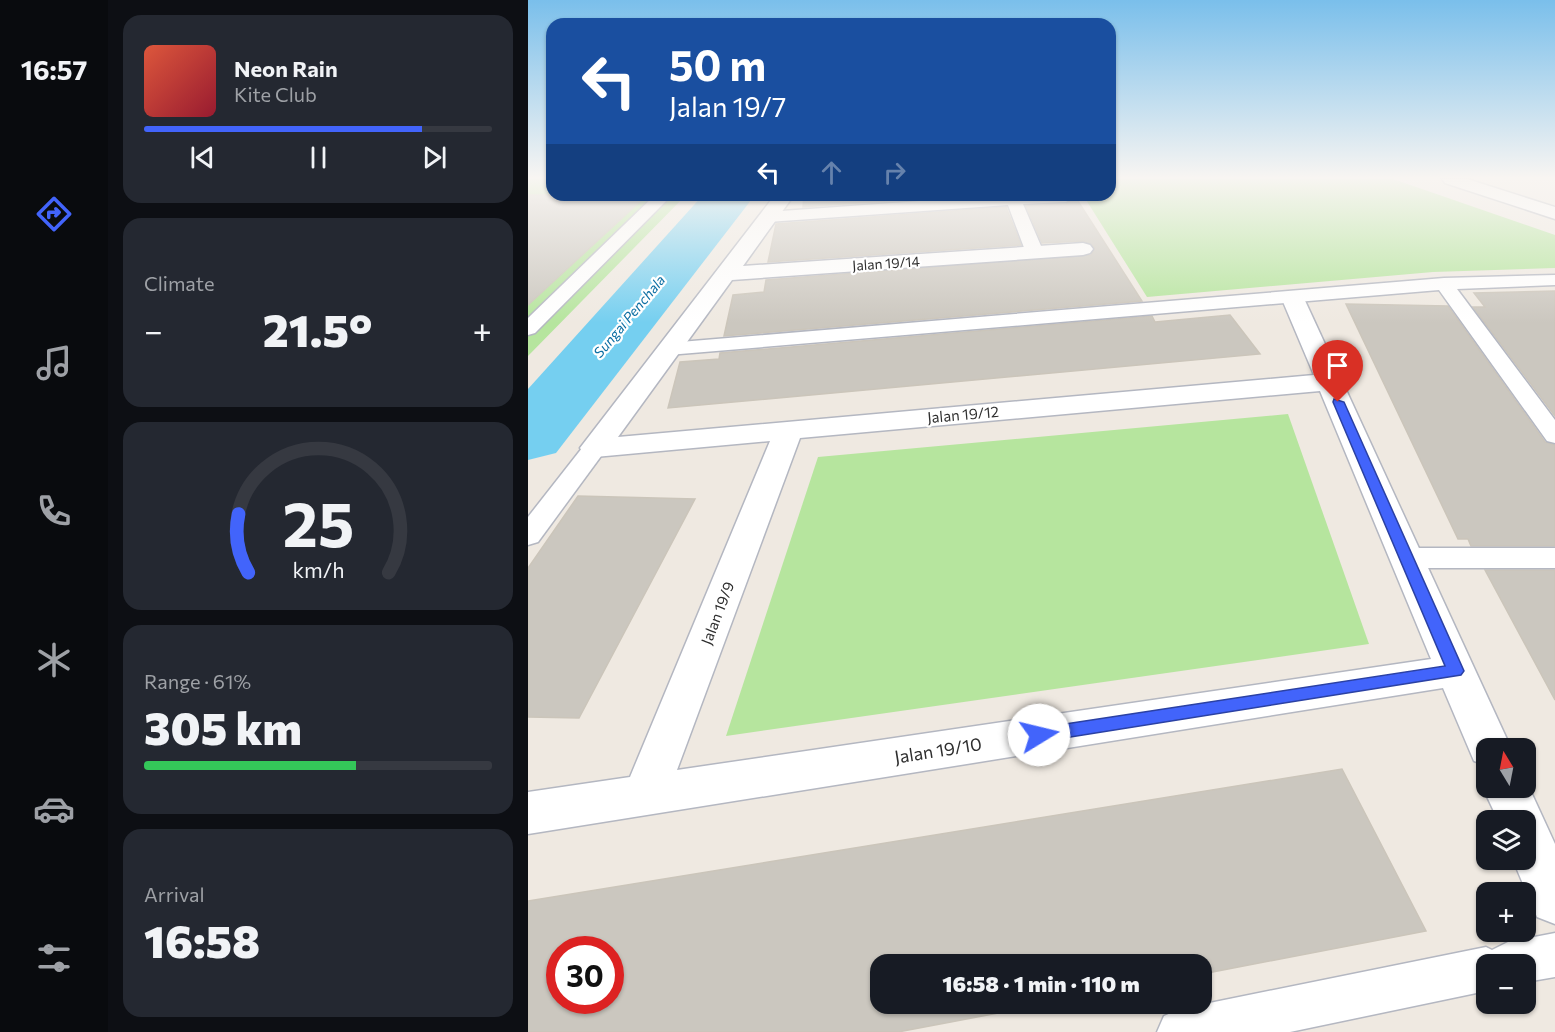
<!DOCTYPE html>
<meta charset="utf-8">
<style>
:root{--surface:#171b24;--page:#242831;--text:#f1f3f6;--muted:#9ea1a6;--line:#363941;--accent:#4264fb}
body{margin:0;font-family:Commissioner,sans-serif;background:var(--page);color:var(--text);height:100vh;display:flex;flex-direction:column;font-size:22px;white-space:nowrap}
*{box-sizing:border-box;margin:0}
p{font-size:20px;color:var(--muted)}
.icon{flex:none;width:33px;height:33px;fill:none;stroke:currentColor;stroke-width:2;stroke-linecap:round;stroke-linejoin:round}
.map{position:relative;flex:1;overflow:hidden}
.sheet{display:flex;flex-direction:column;gap:15px;padding:15px;background:#0d0f14;width:420px}
.sheet>*{flex:none}
.banner{position:absolute;left:18px;top:18px;width:570px;height:183px;border-radius:18px;box-shadow:0 2px 4px #0004;background:#1a4fa0;color:#fff;overflow:hidden}
.needle{width:39px;rotate:350deg}
.buttons{position:absolute;left:948px;top:738px;display:grid;gap:12px}
.buttons a{display:grid;place-items:center;width:60px;height:60px;border-radius:12px;background:var(--surface);box-shadow:0 2px 4px #0004;font-size:30px}
.speed{position:absolute;left:18px;top:936px;display:flex;gap:12px;font-size:30px;font-weight:700;text-align:center}
.speed>*{display:grid;place-content:center;width:78px;height:78px;border-radius:50%;background:var(--surface);box-shadow:0 2px 4px #0004;line-height:1}
.speed .limit{border:9px solid #d22;background:#fff;color:#111}
.pin{position:absolute;display:grid;place-items:center;width:51px;height:51px;color:#fff;margin:-62px -26px;border-radius:50% 50% 50% 0;rotate:-45deg;box-shadow:0 0 6px #0007}
.pin .icon{rotate:45deg}
.me{position:absolute;width:66px;margin:-33px;rotate:81deg;stroke-linejoin:round;filter:drop-shadow(0 0 4px #0008)}
.turn{display:flex;align-items:center;gap:21px;height:126px;padding:0 24px;font-size:27px}
.turn .icon{width:78px;height:78px;stroke-width:2.5}
.turn b{display:block;font-size:42px;line-height:51px}
.lanes{display:flex;align-items:center;height:57px;padding:0 24px;background:#0003;justify-content:center;gap:30px;direction:ltr}
.lanes .off{opacity:.35}
.big{font-size:45px;font-weight:800;line-height:1.1}
.sheet .widget{flex:1;display:flex;flex-direction:column;justify-content:center;gap:9px;min-width:0;padding:0 21px;border-radius:18px;background:var(--page)}
.sheet .dial{align-items:center;gap:0}
.dial svg{height:156px;overflow:visible;fill:none;stroke:var(--line);stroke-width:7;stroke-linecap:round;text-anchor:middle}
.dial text{fill:var(--text);stroke:none}
.song{display:flex;align-items:center;gap:18px}
.cover{width:72px;height:72px;border-radius:9px;background:linear-gradient(135deg,hsl(10 70% 55%),hsl(350 70% 35%))}
.played{height:6px;border-radius:3px;background:linear-gradient(90deg,var(--accent) 80%,var(--line) 80%)}
.keys{display:flex;justify-content:space-around;direction:ltr}
.heat{display:flex;justify-content:space-between;align-items:center;font-size:33px;direction:ltr}
.charge{height:9px;border-radius:4px;background:linear-gradient(90deg,#34c759 61%,var(--line) 0)}
.trip{position:absolute;left:342px;top:954px;width:342px;height:60px;border-radius:18px;background:var(--surface);box-shadow:0 2px 4px #0004;font-weight:800;line-height:60px;text-align:center}
main{display:flex;flex:1;min-height:0}
.menu{display:flex;flex-direction:column;width:108px;justify-content:space-around;align-items:center;background:#090b0e;color:var(--muted)}
.menu .icon{width:42px;height:42px}
.menu .current{color:var(--accent)}
.menu b{font-size:27px;color:var(--text)}
.map>svg:first-child{display:block}
.green{fill:#b6e59e}
.lines{fill:none;stroke-linecap:round;stroke-linejoin:round}
.river{fill:#75cff0;fill-rule:evenodd}
.building{fill:#cbc7bf;stroke:#cbc5ba;stroke-width:1.5;fill-rule:evenodd}
.lane-casing{stroke:#b4b7c1;stroke-width:3}
.street-casing{stroke:#b4b7c1;stroke-width:3}
.secondary-casing{stroke:#b4b7c1;stroke-width:3}
.lane{fill:#fff;fill-rule:evenodd}
.street{fill:#fff;fill-rule:evenodd}
.secondary{fill:#fff;fill-rule:evenodd}
.route{fill:#4264fb;stroke:#2b41a3;stroke-width:1.5}
.labels{text-anchor:middle;dominant-baseline:central;stroke-width:4.5;stroke-linejoin:round;paint-order:stroke}
.far-street-label{font-size:14px;fill:#2e2e2e;stroke:#fff}
.far-water-label{font-size:14px;font-style:italic;fill:#0d6fa3;stroke:#fff}
.street-label{font-size:15px;fill:#2e2e2e;stroke:#fff}
.near-street-label{font-size:18px;fill:#2e2e2e;stroke:#fff}
</style>
<main>
<nav class="menu">
<b>16:57</b>
<svg class="icon current" aria-label="directions" viewBox="0 0 24 24"><path d="M12 3l9 9-9 9-9-9zM9 14v-3h6M13 9l2 2-2 2"/></svg>
<svg class="icon" aria-label="music" viewBox="0 0 24 24"><path d="M9 18V5l10-2v13"/><circle cx="6" cy="18" r="3"/><circle cx="16" cy="16" r="3"/></svg>
<svg class="icon" aria-label="phone" viewBox="0 0 24 24"><path d="M5 4h4l2 5-3 2q2 4 5 5l2-3 5 2v4C11 20 4 13 5 4z"/></svg>
<svg class="icon" aria-label="climate" viewBox="0 0 24 24"><path d="M12 3v18M4 7l16 10M4 17L20 7"/></svg>
<svg class="icon" aria-label="car" viewBox="0 0 24 24"><path d="M5 17H2v-5l4-1 3-4h7l3 4 3 1v5h-3M9 17h6M6 11h13"/><circle cx="7" cy="17" r="2"/><circle cx="17" cy="17" r="2"/></svg>
<svg class="icon" aria-label="filters" viewBox="0 0 24 24"><path d="M4 7h16M4 17h16"/><circle cx="9" cy="7" r="2"/><circle cx="15" cy="17" r="2"/></svg>
</nav>
<section class="sheet">
<div class="widget">
<div class="song"><i class="cover"></i><div><b>Neon Rain</b><p>Kite Club</p></div></div>
<div class="played"></div>
<div class="keys"><svg class="icon" aria-label="previous" viewBox="0 0 24 24"><path d="M18 5L8 12l10 7zM5 5v14"/></svg><svg class="icon" aria-label="pause" viewBox="0 0 24 24"><path d="M8 5v14M16 5v14"/></svg><svg class="icon" aria-label="next" viewBox="0 0 24 24"><path d="M6 5l10 7-10 7zM19 5v14"/></svg></div>
</div>
<div class="widget"><p>Climate</p>
<div class="heat"><a>−</a><b class="big">21.5°</b><a>+</a></div>
</div>
<div class="widget dial"><svg viewBox="0 0 100 80">
<path d="M14 69A42 42 0 1 1 86 69"/>
<path d="M14 69A42 42 0 0 1 9 39" stroke="#4264fb"/>
<text x="50" y="56" font-size="32" font-weight="700">25</text>
<text x="50" y="72" font-size="11">km/h</text>
</svg></div>
<div class="widget"><p>Range · 61%</p><b class="big">305 km</b><div class="charge"></div></div>
<div class="widget"><p>Arrival</p><b class="big">16:58</b></div>
</section>
<div class="map">
<svg width="1027" height="1032" viewBox="0 0 1027 1032">
<rect width="100%" height="100%" fill="#efe9e1"/>
<!-- green -->
<g class="green">
<polygon points="0,179 24,179 24,195 158,195 0,356"/>
<polygon points="582,179 865,179 1027,235 1027,268 905,272 619,297 555,195 582,195"/>
<polygon points="760,414 841,644 198,736 290,457"/>
</g>
<g class="lines">
<!-- river -->
<polygon class="river" points="175,195 227,195 28,453 0,460 0,389"/>
</g>
<!-- building -->
<g class="building">
<polygon points="0,195 119,195 0,305"/>
<polygon points="276,195 444,195 275,207"/>
<polygon points="548,198 614,301 196,336 205,295 236,292 238,280 563,255 567,248 556,241 514,243 498,206 538,204"/>
<polygon points="478,207 493,245 240,262 248,224"/>
<polygon points="1027,291 1027,416 945,307 957,307 946,293"/>
<polygon points="818,304 920,306 1017,442 1027,445 1027,546 943,546 940,539 930,539"/>
<polygon points="702,315 732,354 140,408 152,362 191,359 192,353 624,316 627,322"/>
<polygon points="50,496 167,499 51,718 0,717 0,568"/>
<polygon points="957,570 1027,570 1027,700"/>
<path d="M814,769l84,162 -224,43v-10h-322v40h166l-148,28h-370v-131zM32,950h50v50h-50z"/>
</g>
<g class="lines">
<!-- lane casing -->
<g class="lane-casing">
<g id="lane">
<polygon points="127,195 144,195 7,333 0,335 0,318"/>
<polygon points="475,195 546,197 538,202 495,204 516,253 513,257 507,258 498,253 480,205 240,222 232,217 240,212"/>
<polygon points="1027,275 1027,285 929,289 1027,420 1027,443 1019,441 911,290 140,355 133,353 130,349 133,345 140,343 916,278"/>
<polygon points="67,441 76,443 79,448 10,542 0,545 0,517 58,443"/>
<polygon points="879,548 1027,548 1027,568 879,568 869,565 865,558 869,551"/>
<polygon points="1027,933 1027,977 998,982 998,964 958,964 958,991 762,1032 629,1032 636,1016 652,1009 958,947 964,950 980,942"/>
</g>
</g>
<!-- street casing -->
<g class="street-casing">
<g id="street">
<path d="M247,195h19l-51,71 340,-23 7,2 3,4 -3,4 -7,2 -351,25 -114,157 696,-62 -33,-78 4,-5h16l210,456h-25v17l-12,-4 -31,-73 -915,146v-42l102,-15 140,-336 -175,16 -11,-3 -4,-6zM792,391l111,268 -754,111 123,-332z"/>
<polygon points="958,781 958,788 998,788 998,781 1027,844 1027,924 1009,917 985,860 998,860 998,820 970,820 955,788"/>
</g>
</g>
<!-- secondary casing -->
<g class="secondary-casing">
<polygon id="secondary" points="914,179 939,179 1027,207 1027,219 917,183"/>
</g>
<!-- lane -->
<use href="#lane" class="lane"/>
<!-- street -->
<use href="#street" class="street"/>
<!-- secondary -->
<use href="#secondary" class="secondary"/>
</g>
<!-- sky -->
<linearGradient id="sky" x2="0" y2="1"><stop stop-color="#7abfeb"/><stop offset="0.55" stop-color="#f8f5f2"/><stop offset="1" stop-color="#f8f5f2" stop-opacity="0"/></linearGradient>
<rect width="1027" height="323" fill="url(#sky)"/>
<!-- route -->
<polygon class="route" points="806,399 816,402 936,671 933,675 511,742 505,740 502,735 505,730 511,728 917,666 805,402"/>
<g class="labels">
<!-- far-street labels -->
<g class="far-street-label">
<text transform="translate(358 263) rotate(-4)">Jalan 19/14</text>
</g>
<!-- far-water labels -->
<g class="far-water-label">
<text transform="translate(101 316) rotate(-50)">Sungai Penchala</text>
</g>
<!-- street labels -->
<g class="street-label">
<text transform="translate(435 414) rotate(-5)">Jalan 19/12</text>
<text transform="translate(189 613) rotate(-69)">Jalan 19/9</text>
</g>
<!-- near-street labels -->
<g class="near-street-label">
<text transform="translate(410 750) rotate(-9)">Jalan 19/10</text>
</g>
</g>
</svg>
<div class="buttons">
<a><svg class="needle" viewBox="-14 -14 28 28"><path d="M0-13l5 13h-10z" fill="#e53935"/><path d="M0 13l5-13h-10z" fill="#9ea1a6"/></svg></a>
<a><svg class="icon" aria-label="layers" viewBox="0 0 24 24"><path d="M12 4l9 5-9 5-9-5zM3 14l9 5 9-5"/></svg></a>
<a>+</a>
<a>−</a>
</div>
<div class="speed"><div class="limit">30</div></div>
<div class="pin" style="left:810px;top:402px;background:#d93025"><svg class="icon" aria-label="arrive" viewBox="0 0 24 24"><path d="M6 21V4h12l-3 4 3 4H6"/></svg></div>
<svg class="me" style="left:511px;top:735px" viewBox="-20 -20 40 40"><circle r="19" fill="#fff"/><path d="M0-13L10 11 0 6-10 11z" fill="#4264fb"/></svg>
<div class="trip">16:58 · 1 min · 110 m</div>
<div class="banner">
<div class="turn"><svg class="icon" aria-label="left" viewBox="0 0 24 24"><path d="M17 20v-9H6M10 6l-5 5 5 5"/></svg><div><b>50 m</b>Jalan 19/7</div></div>
<div class="lanes"><svg class="icon" aria-label="left" viewBox="0 0 24 24"><path d="M17 20v-9H6M10 6l-5 5 5 5"/></svg><svg class="icon off" aria-label="ahead" viewBox="0 0 24 24"><path d="M12 20V5M6 11l6-6 6 6"/></svg><svg class="icon off" aria-label="right" viewBox="0 0 24 24"><path d="M7 20v-9h11M14 6l5 5-5 5"/></svg></div>
</div>
</div>
</main>
